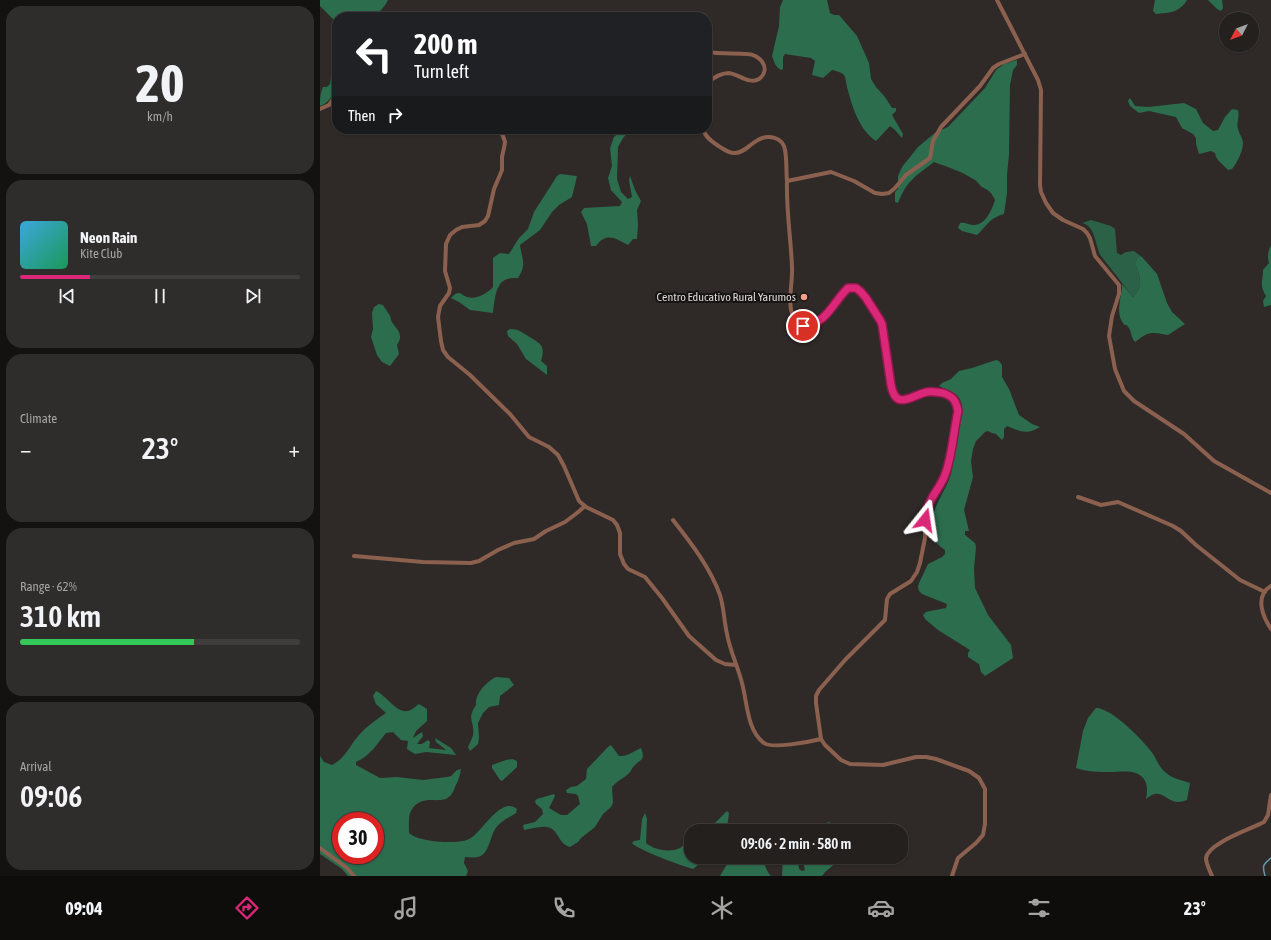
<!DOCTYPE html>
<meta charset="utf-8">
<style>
:root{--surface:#23201e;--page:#2f2d2b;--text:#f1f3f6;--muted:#a3a3a4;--line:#403e3c;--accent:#db2777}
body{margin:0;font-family:"Asap Condensed",sans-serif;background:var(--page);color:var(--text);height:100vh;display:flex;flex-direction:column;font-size:15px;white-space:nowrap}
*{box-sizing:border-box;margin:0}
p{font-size:13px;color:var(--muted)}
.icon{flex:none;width:22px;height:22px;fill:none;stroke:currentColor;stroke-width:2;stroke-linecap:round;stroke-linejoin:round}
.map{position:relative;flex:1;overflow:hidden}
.details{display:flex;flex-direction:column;gap:6px;padding:6px;background:#131210;width:320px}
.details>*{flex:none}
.banner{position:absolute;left:12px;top:12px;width:380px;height:122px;border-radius:16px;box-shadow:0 1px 3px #0004,0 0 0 1px var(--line);background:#202124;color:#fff;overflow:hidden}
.needle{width:26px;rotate:228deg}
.buttons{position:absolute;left:899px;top:12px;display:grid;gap:8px}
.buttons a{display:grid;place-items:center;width:40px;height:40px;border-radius:50%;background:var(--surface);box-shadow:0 1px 3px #0004,0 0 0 1px var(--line);font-size:20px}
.speed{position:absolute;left:12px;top:812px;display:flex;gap:8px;font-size:20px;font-weight:700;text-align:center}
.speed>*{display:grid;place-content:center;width:52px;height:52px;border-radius:50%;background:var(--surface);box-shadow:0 1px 3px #0004,0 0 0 1px var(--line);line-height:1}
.speed .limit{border:6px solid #d22;background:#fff;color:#111}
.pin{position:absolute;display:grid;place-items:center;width:34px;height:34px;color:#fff;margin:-17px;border:2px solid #fff;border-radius:50%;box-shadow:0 1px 4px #0007}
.me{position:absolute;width:44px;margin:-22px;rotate:15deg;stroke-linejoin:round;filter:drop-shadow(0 0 3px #0008)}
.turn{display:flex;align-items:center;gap:14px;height:84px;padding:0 16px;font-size:18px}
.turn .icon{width:52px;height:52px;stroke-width:2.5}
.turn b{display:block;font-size:28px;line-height:34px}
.then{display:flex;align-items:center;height:38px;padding:0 16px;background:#0003;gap:8px;font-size:15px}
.big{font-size:30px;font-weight:600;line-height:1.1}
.details .tile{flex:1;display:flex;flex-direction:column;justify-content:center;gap:6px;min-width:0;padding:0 14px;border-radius:16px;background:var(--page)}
.details .dial{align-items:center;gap:0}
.dial b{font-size:52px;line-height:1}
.song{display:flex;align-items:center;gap:12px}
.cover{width:48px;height:48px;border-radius:6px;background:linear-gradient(135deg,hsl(200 70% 55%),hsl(150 70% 35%))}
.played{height:4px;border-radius:2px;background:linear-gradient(90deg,var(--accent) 25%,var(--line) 25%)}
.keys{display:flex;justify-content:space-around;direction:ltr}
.heat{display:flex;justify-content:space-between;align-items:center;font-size:22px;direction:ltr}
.charge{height:6px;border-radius:3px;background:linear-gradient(90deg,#34c759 62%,var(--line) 0)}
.trip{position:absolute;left:364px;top:824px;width:224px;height:40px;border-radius:16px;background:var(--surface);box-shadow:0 1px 3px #0004,0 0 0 1px var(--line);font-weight:600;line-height:40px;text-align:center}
.tab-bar{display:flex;height:64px;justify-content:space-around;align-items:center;background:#0e0d0c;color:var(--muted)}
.tab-bar .icon{width:28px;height:28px}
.tab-bar .selected{color:var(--accent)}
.tab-bar b{font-size:18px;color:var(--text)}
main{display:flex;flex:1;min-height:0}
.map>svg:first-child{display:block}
.green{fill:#2b6247}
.forest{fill:#2c6d4e;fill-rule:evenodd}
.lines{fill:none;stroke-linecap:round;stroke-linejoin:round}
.stream{stroke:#6496a9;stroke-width:1.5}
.street{stroke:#8c604e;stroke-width:4}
.route-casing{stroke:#8e194d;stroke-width:10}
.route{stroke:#db2777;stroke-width:7}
.poi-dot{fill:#f49e89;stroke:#161312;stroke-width:1.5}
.labels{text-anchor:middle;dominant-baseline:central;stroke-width:4;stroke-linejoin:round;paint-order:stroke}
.poi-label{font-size:12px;fill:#dcd8d7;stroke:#161312;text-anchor:end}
</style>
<main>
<section class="details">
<div class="tile dial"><b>20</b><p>km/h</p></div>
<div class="tile">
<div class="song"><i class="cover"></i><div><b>Neon Rain</b><p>Kite Club</p></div></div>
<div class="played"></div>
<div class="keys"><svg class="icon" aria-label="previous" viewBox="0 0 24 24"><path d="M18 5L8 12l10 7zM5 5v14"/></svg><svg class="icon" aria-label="pause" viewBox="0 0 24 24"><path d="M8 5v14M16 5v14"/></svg><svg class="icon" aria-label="next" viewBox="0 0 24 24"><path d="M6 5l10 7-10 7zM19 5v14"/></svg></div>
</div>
<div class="tile"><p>Climate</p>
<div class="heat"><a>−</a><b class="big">23°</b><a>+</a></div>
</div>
<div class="tile"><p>Range · 62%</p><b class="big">310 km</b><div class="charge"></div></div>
<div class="tile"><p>Arrival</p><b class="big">09:06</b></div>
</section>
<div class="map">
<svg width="951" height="876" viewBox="0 0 951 876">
<rect width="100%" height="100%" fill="#2f2a28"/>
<!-- green -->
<path class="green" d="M771,220l20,6 4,3 2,24 4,2 5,-3 8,-1 8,6h-4l-3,6c5,13 9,23 -2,34l-32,-41c-6,-10 -5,-30 -19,-33z"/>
<!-- forest -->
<g class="forest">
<path d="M0,0h68c-3,7 -9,11 -12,17h-39v6l-17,-17z"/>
<path d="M463,0h44l3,13 4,2h5l18,21 12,27 2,16 5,8 9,10 7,11h4v3l-4,4 11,19 -1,4 -7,-8 -5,-4 -14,15c-17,-11 -24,-35 -29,-54 -1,-4 -1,-9 -3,-12 -3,-3 -8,-4 -12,-5l-9,8 -11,-3 3,-14 -4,-3 -26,-4 -2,3v12l-2,1 -3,-2 -3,-4 -3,-8 7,-30 1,-19z"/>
<path d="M835,0h32c-7,12 -17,13 -31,14l-3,-3z"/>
<polygon points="888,0 902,0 903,8 901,11 897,9"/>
<path d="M17,41c0,20 6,57 -17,65 0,-7 0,-12 3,-19h4l3,-3c1,-8 3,-15 4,-23 1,-7 -1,-14 3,-20z"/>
<path d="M697,60v5l-4,5 -3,15 -1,69 -2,21v18l-3,21c-15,4 -17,12 -27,21l-15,-4 -4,-3 2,-5c5,-1 8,2 13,2 12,1 19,-15 22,-25 -4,-8 -5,-9 -13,-13 -2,-1 -4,-5 -7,-7 -12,-8 -27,-13 -41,-18 -18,14 -27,18 -36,41l-3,-1v-10l3,-3v-13l4,-9 16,-20 18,-15 12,-5 37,-39 11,-18 8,-6z"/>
<path d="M810,98l5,8 13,1 36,-4 12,6 7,14 10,8 5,-1 7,-13 7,-8 6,1c2,7 -2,12 0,19 1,5 5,9 5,14 0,8 -6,20 -11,26l-4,1c-5,-6 -12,-9 -13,-17l-4,-2 -12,3 -3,-10v-6l-3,-4 -11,-6 -6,-11 -27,-6 -10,2 -9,-7 -2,-5z"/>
<path d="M303,129h8l-8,9 -5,9 -1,32 4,13 7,7 4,-2 -3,-17 1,-4 5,14 6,11 -4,9 1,15 -1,14h-4l-5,6c-13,-7 -22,-13 -32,1h-5l-4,-22 -6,-12 3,-4 36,-2 2,-4 -11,-12 -3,-12 4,-12 -2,-18 4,-11z"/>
<path d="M240,174l17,2 -5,21 -13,8 -7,7 -12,18 -20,15c2,15 7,19 -2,33 -4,0 -10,0 -13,2 -10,4 -11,25 -12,33l-23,-3 -11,-8 -8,-4c2,-2 4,-5 8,-5 2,0 5,3 8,4 9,3 21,-4 26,-10v-29l7,-5 9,1 10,-16 9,-9 6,-17 23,-36z"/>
<path d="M951,245v60l-7,2 -1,-6 3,-5c-7,-12 -3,-14 -3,-26l6,-7c-2,-6 -1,-12 2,-18z"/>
<path d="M818,257h4l15,17 10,29 5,9 13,12 -17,11c-17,-3 -19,-4 -33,7 -5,-6 -3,-11 -7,-15 -3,-5 -1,1 -5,-4 -8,-12 -1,-26 -1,-39l11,13c11,-11 7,-21 2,-34z"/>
<path d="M59,304l4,1c2,4 5,7 7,11 1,2 1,5 2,6 6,9 12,13 5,23l2,9 -9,12 -8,-4 -5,-7 -6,-18 2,-8 -1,-16 2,-6z"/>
<path d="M190,329c9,0 11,3 18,7 12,8 18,8 13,25l6,5v9l-21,-16 -9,-15 -9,-8 -1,-5z"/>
<path d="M676,360l3,1 3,4v12l7,12 10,26 13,9 8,3c-14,8 -18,5 -33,-1l-3,3v8l-2,3 -6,-6 -4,-1 -4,-2 -3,1 -9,9 -3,8 -2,12 2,16 -9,33 5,21h-4v4l10,8 1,4 -2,22 1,19 13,27 23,30 2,13 -28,18 -4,-4 -2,-8 -11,-7v-4l2,-3 -32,-20 -13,-11 -2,-4 3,-3 4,-1 16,-3 1,-4 -25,-10 -3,-3 -1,-4 1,-4 9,-19 14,-7 3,-3v-4c-3,-2 -7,-5 -9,-8 -2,-2 -2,-6 -3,-8 -5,-22 10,-38 17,-57 4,-10 2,-20 4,-31 2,-11 11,-33 7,-44 -3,-10 -14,-12 -22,-16l3,-3 9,-4 8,-8 13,-3z"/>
<path d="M176,677l13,1 5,7 -14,11 -1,9 -10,2 -6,6 -5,10 1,15 -1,6 -8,7 -2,-4c2,-4 4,-8 5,-12 2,-14 -7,-15 3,-30 -1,-11 10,-23 20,-28z"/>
<path d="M56,691c11,5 20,22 32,20 4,-1 8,-5 11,-7l8,5v12l-11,10 -3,7 9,-6 1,4 -6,8h5l6,-4 2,2 -1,6 17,2 -10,-8 -1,-4 16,10 5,7 -30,-3 -11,2 -8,-5 1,-8 -7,-1 -8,-8 -7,1c-9,11 -16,23 -30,29v3l24,13 17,-1 26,3 24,-3 4,-1 6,-6 4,-1c-1,7 -3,12 -6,18 -1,3 -3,7 -5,9 -9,10 -29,-4 -39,15 -3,5 -2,16 -2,22 9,9 48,12 60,6 12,-5 32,-44 48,-30l-1,4c-8,5 -17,9 -22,18 -4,8 -6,24 -16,26 -4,1 -9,0 -13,0l-1,6 4,8 -2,5h-118l-6,-7 -22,-15v-98l4,6 8,3c13,-6 18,-20 27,-30 8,-9 18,-16 27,-22l-10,-9 -3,-8zM21,821h34v34h-34z"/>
<path d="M776,708c16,0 48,33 57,46 4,6 6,13 12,18 7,7 17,8 25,11l-3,17c-18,7 -21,-8 -32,-6 -3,0 -6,3 -9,5 2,-9 2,-20 -8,-25 -7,-4 -19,-2 -28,-2 -11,0 -23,0 -34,-4l7,-37 5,-13z"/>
<path d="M291,745l8,11c8,1 15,-5 22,-8 5,13 -1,11 -8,19 -2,3 -3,6 -6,8 -5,4 -10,6 -15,12l1,16 -2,4 -8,7 -8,13 -14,11 -3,4 -8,5c-12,-3 -11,-18 -23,-20 -7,-1 -16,2 -23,3l-1,-5 12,-3 8,-8 -1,-5 -6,-5 -1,-3 2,-2 17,-5 1,2 -6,12 12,7h6l13,-11 -2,-8 -2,-2 -9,-1 -1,-3 5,-3 6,-1 9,-7 1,-10 21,-22z"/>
<polygon points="192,759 197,761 197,767 182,781 180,780 172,768 172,765 186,760"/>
<polygon points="407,811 409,813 408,821 405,831 382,831 390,828"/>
<path d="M325,813l2,6 -1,24c8,7 25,10 34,5 4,-2 8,-8 11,-12v21h17l-15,12c-11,-3 -55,-19 -61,-26l2,-2 6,-1 2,-21z"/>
<polygon points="509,822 513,825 515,831 491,831"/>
<path d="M414,857h27c4,6 5,14 10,19h-51l7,-12z"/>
<polygon points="463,857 476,857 478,860 479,869 482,871 485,870 482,857 517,857 517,862 505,872 502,876 462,876"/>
</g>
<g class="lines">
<!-- stream -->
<path class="stream" d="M945,876c-3,-11 -2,-11 6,-18"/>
<!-- street -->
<g class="street">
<polyline points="677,0 718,80 721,90 720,185 721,192 726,203 733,213 743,220 763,229 767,233 770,238 775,256 799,285 799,294 792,316 789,336 795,369 804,391 814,401 864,434 894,461 951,493"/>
<path d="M387,52c13,2 27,1 40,2 13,0 25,15 12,25 -9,6 -21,-5 -30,-6 -8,0 -16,5 -22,10"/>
<polyline points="0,109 9,105 17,94"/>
<polyline points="179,129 183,136 185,142 184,148 182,157 182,170 174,189 168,216 165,221 159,225 142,227 136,230 130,235 126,244 125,271 130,288 129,293 120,306 118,317 121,341 123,350 128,357 150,375 190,414 209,437 229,447 238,455 244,466 259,501 266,507 293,520 297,525 300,533 300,554 304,564 308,569 325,577 342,598 369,636 396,660 405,664 416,665"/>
<path d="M383,129c2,8 9,13 17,18 4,2 8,6 14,6 9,1 16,-9 24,-13 10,-6 25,-3 27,10 2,10 1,21 2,31l44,-9 23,9 21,12 7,1 7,-1 6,-5 11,-13 24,-17 3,-17 8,-14 39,-41 13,-18 6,-4 26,-10"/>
<path d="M467,181c-1,29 4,58 5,86 1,14 -5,37 1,49 3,8 8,10 17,9 16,-2 27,-27 38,-37h8l5,4 5,6 16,26 10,70c3,3 6,7 11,7 2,0 6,-3 9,-4 11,-4 19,-7 30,-4 11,3 14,8 16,18l-12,60 -21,40v27l-5,25 -3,9 -6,9 -21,13 -3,5 -2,21 -40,40 -26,30 -3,6v7l5,36 4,6 16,15 9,4 33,1 33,-8h10l10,2 33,12 10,7 6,11v35l-2,11 -7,8 -18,15 -6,18"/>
<polyline points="758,497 781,505 798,502 853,526 861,531 876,545 920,580 945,592"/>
<path d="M353,520c18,23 37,47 47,75 4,13 4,26 7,39 3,17 11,33 15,49 5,18 5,48 22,60 8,6 45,-1 57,-4"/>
<polyline points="34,556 103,562 151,563 159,561 178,550 194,543 214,539 226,531 245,522 257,513 265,506"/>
<path d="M951,586c-17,10 -8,31 0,43"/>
<polyline points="0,848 27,868 34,876"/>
<path d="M892,876c-2,-5 -6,-12 -6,-18 2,-15 45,-29 58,-36l4,-7 3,-20"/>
</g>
</g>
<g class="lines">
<!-- route casing -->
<g class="route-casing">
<path id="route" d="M483,326c24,-2 30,-24 45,-38h8l5,4 5,6 14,22 2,4 9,61c5,26 19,11 36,7 5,-1 10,0 16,1 10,3 13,8 15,18 -4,18 -6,44 -12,61 -5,17 -21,29 -21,48"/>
</g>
<!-- route -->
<use href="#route" class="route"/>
</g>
<!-- markers -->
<circle class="poi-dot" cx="484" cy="297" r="4"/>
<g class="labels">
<!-- poi labels -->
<g class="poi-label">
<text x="476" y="297">Centro Educativo Rural Yarumos</text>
</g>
</g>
</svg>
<div class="buttons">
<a><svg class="needle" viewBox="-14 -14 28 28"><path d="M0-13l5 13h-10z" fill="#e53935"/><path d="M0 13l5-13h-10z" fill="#a3a3a4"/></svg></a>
</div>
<div class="speed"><div class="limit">30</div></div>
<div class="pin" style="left:483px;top:326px;background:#d93025"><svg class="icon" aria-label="arrive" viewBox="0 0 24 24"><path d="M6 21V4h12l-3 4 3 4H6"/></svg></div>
<svg class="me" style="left:605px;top:520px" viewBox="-20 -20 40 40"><path d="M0-17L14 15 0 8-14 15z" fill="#db2777" stroke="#fff" stroke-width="4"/></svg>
<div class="trip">09:06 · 2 min · 580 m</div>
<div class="banner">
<div class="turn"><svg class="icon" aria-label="left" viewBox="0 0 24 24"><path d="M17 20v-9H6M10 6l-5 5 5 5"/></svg><div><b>200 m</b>Turn left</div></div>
<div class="then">Then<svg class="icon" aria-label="right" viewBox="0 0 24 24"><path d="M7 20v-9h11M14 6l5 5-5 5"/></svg></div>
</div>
</div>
</main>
<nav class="tab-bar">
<b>09:04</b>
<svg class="icon selected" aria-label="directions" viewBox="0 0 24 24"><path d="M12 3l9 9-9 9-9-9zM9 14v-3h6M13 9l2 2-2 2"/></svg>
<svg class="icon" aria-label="music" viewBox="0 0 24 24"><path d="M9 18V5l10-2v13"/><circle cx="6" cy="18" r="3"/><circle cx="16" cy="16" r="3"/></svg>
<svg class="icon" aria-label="phone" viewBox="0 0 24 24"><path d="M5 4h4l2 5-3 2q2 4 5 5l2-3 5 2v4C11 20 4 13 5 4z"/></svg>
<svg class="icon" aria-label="climate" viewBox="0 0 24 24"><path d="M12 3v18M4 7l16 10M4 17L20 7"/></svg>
<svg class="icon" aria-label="car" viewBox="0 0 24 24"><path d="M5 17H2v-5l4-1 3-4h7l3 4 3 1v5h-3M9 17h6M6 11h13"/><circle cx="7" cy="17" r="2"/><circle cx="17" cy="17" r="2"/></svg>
<svg class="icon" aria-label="filters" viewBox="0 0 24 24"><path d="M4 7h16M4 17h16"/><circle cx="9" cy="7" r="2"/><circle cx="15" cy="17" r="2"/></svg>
<b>23°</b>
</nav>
